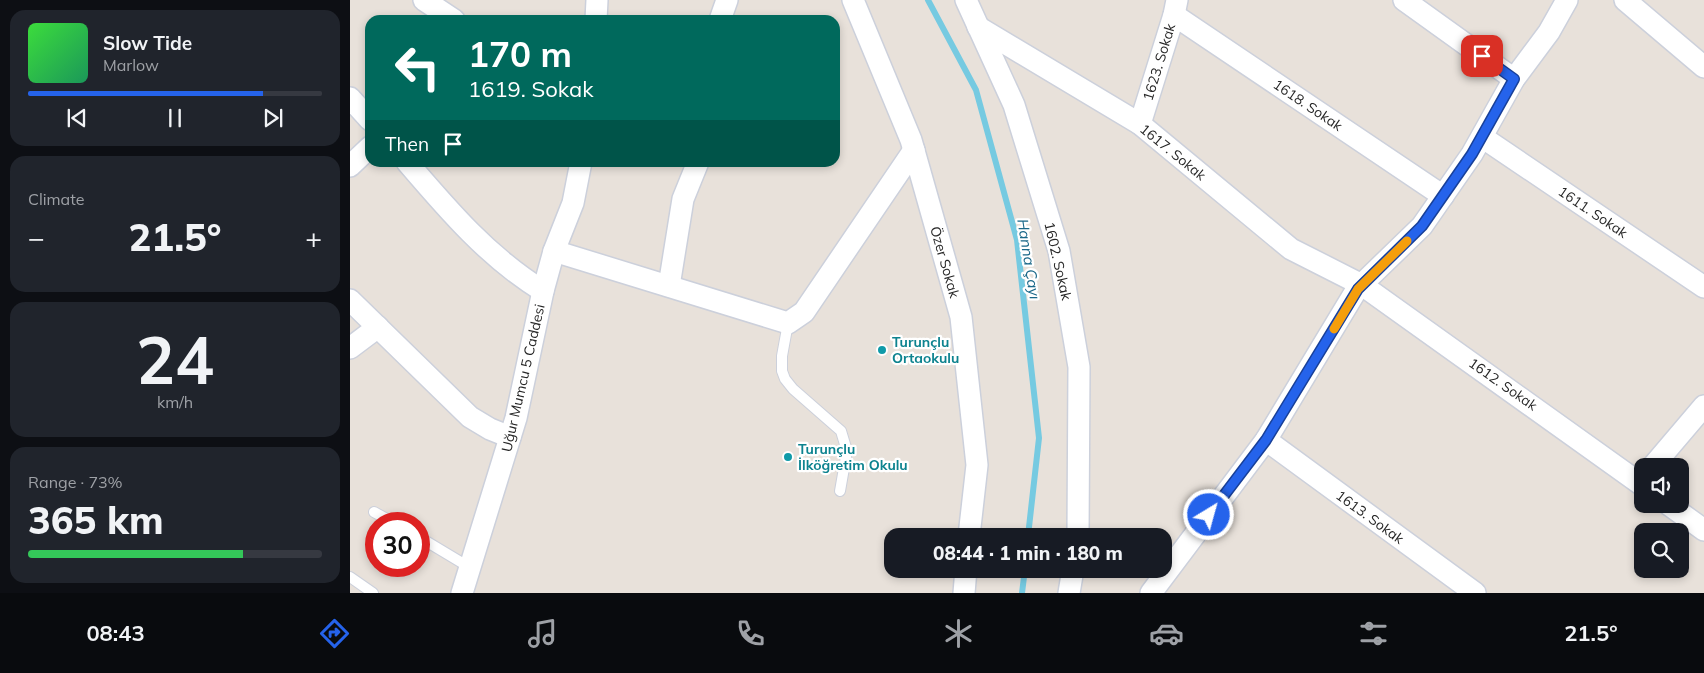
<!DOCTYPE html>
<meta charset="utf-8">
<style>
:root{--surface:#171b24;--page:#20242c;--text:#f1f3f6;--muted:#9ea1a6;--line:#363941;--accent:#2563eb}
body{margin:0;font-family:Mulish,sans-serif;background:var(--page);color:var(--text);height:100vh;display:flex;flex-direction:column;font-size:19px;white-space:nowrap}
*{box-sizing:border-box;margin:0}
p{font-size:16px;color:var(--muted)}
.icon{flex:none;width:28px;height:28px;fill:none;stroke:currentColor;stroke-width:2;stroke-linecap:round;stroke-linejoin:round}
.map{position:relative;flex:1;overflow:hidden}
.panel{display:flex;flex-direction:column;gap:10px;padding:10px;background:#0d0f14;width:350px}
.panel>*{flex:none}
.guide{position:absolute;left:15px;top:15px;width:475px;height:152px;border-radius:15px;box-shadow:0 2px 8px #0003;background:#00695c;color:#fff;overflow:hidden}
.buttons{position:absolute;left:1284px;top:458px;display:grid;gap:10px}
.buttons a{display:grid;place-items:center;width:55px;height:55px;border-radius:10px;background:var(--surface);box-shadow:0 2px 8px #0003;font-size:25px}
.speed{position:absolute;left:15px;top:512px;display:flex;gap:10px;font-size:25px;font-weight:700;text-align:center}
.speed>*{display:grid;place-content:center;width:65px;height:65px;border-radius:50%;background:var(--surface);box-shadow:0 2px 8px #0003;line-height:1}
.speed .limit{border:8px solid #d22;background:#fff;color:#111}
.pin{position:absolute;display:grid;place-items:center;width:42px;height:42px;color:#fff;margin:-21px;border-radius:10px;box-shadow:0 2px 8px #0006}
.me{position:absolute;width:55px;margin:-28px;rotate:37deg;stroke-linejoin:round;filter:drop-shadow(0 0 4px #0008)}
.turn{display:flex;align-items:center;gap:18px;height:105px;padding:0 20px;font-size:22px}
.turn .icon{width:65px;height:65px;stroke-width:2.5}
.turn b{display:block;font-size:35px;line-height:42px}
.then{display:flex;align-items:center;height:48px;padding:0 20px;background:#0003;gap:10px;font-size:19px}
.big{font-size:38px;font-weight:800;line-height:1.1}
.panel .tile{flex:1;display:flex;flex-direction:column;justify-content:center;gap:8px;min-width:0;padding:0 18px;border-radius:15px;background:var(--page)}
.panel .dial{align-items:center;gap:0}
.dial b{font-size:65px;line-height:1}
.song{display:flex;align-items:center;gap:15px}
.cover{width:60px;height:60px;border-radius:8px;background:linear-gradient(135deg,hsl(120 70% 55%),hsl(150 70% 35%))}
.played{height:5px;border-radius:2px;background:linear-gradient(90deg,var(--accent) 80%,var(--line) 80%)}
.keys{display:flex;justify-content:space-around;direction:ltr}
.heat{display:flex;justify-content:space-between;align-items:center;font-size:28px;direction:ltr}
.charge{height:8px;border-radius:4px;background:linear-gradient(90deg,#34c759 73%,var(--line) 0)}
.trip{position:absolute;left:534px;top:528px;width:288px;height:50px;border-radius:15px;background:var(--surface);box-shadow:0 2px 8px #0003;font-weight:800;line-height:50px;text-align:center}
.tabs{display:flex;height:80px;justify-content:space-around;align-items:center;background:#090b0e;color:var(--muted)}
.tabs .icon{width:35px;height:35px}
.tabs .selected{color:var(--accent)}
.tabs b{font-size:22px;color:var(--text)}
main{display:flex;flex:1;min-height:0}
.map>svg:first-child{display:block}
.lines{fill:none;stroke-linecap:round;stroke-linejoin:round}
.stream{stroke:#76cae1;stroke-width:6}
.service-casing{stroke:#ccd0db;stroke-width:12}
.minor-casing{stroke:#ccd0db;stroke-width:24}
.service{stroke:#fff;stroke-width:10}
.minor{stroke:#fff;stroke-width:21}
.route-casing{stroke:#184099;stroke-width:12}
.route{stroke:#2563eb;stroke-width:9}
.slow{stroke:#f59e0b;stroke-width:9}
.culture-dot{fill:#0f9aa8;stroke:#fff;stroke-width:2}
.labels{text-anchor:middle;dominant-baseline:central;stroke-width:4.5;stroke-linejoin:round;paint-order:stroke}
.street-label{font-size:14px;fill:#272727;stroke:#fff}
.culture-label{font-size:14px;font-weight:bold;fill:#0d838f;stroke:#fff;text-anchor:start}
.water-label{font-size:15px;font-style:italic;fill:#1a6788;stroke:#fff}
</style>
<main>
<section class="panel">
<div class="tile">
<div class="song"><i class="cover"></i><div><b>Slow Tide</b><p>Marlow</p></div></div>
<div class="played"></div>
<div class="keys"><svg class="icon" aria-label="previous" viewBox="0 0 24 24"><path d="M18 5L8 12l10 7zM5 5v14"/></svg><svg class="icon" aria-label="pause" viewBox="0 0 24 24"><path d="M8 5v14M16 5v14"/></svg><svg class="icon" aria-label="next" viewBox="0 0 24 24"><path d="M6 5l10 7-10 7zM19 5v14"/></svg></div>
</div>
<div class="tile"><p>Climate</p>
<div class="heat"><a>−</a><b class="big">21.5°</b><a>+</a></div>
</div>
<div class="tile dial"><b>24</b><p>km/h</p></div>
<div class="tile"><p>Range · 73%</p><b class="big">365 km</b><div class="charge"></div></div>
</section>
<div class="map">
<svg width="1354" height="593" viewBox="0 0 1354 593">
<rect width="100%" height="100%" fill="#e8e1da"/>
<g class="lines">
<!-- stream -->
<g class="stream">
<polyline points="578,0 626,90 667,240 689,438 678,536"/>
<polyline points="672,593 675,569"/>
</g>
<!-- service casing -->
<g class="service-casing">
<g id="service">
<polyline points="438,323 432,356 432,371 435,379 443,389 491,431 497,451 490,491"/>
<polyline points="24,512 46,524"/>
<polyline points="69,537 119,567"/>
<polyline points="0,577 23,593"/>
</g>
</g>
<!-- minor casing -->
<g class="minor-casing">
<g id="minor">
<polyline points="74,0 104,20"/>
<polyline points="503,0 561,140 611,317 627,465 619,536"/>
<polyline points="616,0 664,105 709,251 729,367 728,536"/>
<polyline points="1054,0 1164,79"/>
<polyline points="1275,0 1354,67"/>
<polyline points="824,15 1093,196"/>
<polyline points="246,20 247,0"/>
<polyline points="370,20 377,0"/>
<polyline points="628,27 790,124 941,249 1012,285 1292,485"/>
<polyline points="0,98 20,120"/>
<polyline points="790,124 824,15 827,0"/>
<polyline points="1132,137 1354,287"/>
<path d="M57,162c41,48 82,96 136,129"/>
<polyline points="0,166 20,147"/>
<polyline points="204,251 438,323 454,312 564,150"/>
<polyline points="319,286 333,199 348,162"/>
<polyline points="0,300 120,417 140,429 160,437"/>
<polyline points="0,348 28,327"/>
<polyline points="916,440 1125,593"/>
<polyline points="1303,466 1354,406"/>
<polyline points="1318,504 1354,530"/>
<polyline points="112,593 166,418 193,291 204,251 223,203 231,162"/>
<polyline points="614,593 616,569"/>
<polyline points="719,593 723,569"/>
<polyline points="801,593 916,440 1007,289 1072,226 1122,154 1164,79 1199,32 1217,0"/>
</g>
</g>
<!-- service -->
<use href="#service" class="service"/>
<!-- minor -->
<use href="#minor" class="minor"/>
</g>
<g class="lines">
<!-- route casing -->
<g class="route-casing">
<polyline id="route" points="859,515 916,440 1008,289 1072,226 1122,154 1164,79 1132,56"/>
</g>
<!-- route -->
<use href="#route" class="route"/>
<!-- slow -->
<polyline class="slow" points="984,329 1008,289 1057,241"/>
</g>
<!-- markers -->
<g class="culture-dot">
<circle cx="532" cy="350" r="5"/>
<circle cx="438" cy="457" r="5"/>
</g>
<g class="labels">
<!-- street labels -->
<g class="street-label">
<text transform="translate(809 62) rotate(-73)">1623. Sokak</text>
<text transform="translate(958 105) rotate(34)">1618. Sokak</text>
<text transform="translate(823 152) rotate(39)">1617. Sokak</text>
<text transform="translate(1243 212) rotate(34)">1611. Sokak</text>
<text transform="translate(708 261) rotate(77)">1602. Sokak</text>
<text transform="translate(595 262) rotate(74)">Özer Sokak</text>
<text transform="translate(173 378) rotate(-77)">Uğur Mumcu 5 Caddesi</text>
<text transform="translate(1153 384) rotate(35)">1612. Sokak</text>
<text transform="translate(1020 517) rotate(36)">1613. Sokak</text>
</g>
<!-- culture labels -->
<g class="culture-label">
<text x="542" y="342">Turunçlu<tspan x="542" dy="16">Ortaokulu</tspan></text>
<text x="448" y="449">Turunçlu<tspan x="448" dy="16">İlköğretim Okulu</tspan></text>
</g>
<!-- water labels -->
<g class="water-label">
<text transform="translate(679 259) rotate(81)">Hanna Çayı</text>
</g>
</g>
</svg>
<div class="buttons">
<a><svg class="icon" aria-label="sound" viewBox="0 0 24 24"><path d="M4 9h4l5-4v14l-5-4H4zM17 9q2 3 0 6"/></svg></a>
<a><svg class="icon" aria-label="search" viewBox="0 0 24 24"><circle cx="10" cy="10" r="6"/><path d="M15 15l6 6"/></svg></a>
</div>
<div class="speed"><div class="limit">30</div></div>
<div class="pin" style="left:1132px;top:56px;background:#d93025"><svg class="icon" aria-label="arrive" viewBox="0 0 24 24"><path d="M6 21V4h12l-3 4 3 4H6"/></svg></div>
<svg class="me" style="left:859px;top:515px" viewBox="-20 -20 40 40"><circle r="17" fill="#2563eb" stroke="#fff" stroke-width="3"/><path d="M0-11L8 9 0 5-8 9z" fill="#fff"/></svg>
<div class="trip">08:44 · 1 min · 180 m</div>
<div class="guide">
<div class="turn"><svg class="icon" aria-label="left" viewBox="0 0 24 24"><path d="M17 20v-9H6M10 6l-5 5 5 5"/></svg><div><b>170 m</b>1619. Sokak</div></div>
<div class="then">Then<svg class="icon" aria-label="arrive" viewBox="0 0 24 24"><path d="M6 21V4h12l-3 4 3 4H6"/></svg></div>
</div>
</div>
</main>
<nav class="tabs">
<b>08:43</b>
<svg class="icon selected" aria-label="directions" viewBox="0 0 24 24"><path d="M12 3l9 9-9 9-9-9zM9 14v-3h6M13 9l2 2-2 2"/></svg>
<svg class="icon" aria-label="music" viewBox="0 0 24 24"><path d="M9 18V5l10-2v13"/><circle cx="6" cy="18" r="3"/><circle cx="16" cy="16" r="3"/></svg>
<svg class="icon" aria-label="phone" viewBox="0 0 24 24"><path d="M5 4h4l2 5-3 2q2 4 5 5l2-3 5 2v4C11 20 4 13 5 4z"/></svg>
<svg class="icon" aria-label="climate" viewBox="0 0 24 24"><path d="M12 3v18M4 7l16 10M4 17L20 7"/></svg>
<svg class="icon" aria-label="car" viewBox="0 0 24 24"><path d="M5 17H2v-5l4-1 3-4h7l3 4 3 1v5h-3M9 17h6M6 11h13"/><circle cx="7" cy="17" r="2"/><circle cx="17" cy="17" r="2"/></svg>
<svg class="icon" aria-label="filters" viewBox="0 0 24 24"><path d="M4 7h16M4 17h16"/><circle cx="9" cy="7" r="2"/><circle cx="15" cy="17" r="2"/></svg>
<b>21.5°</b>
</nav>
